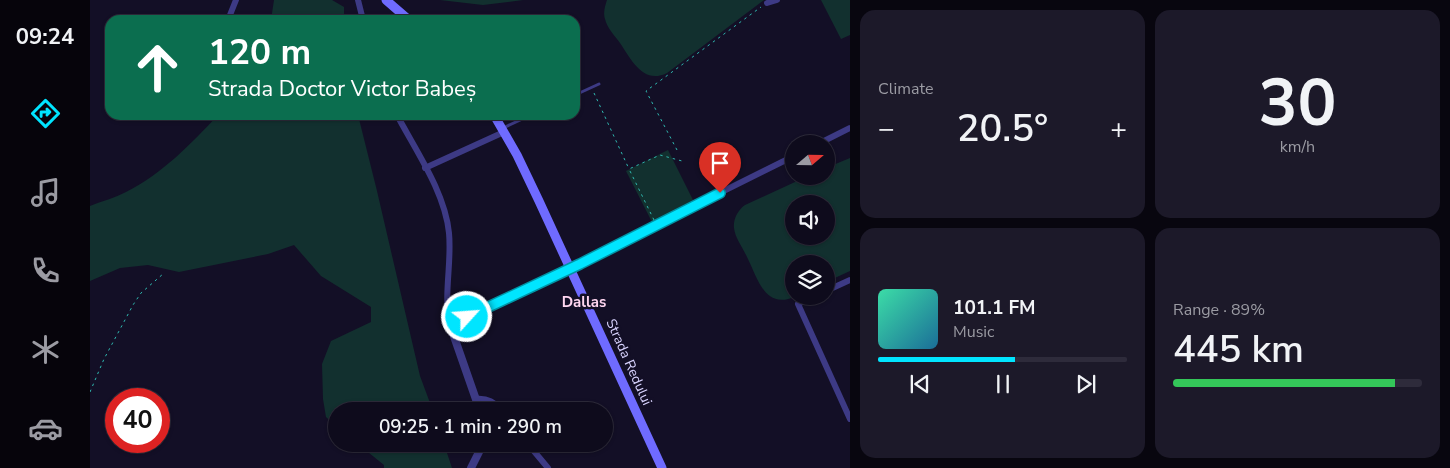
<!DOCTYPE html>
<meta charset="utf-8">
<style>
:root{--surface:#0e0b1c;--page:#1c1929;--text:#f1f3f6;--muted:#9b9ba3;--line:#2e2b3b;--accent:#00e5ff}
body{margin:0;font-family:"Nunito Sans",sans-serif;background:var(--page);color:var(--text);height:100vh;display:flex;flex-direction:column;font-size:19px;white-space:nowrap}
*{box-sizing:border-box;margin:0}
p{font-size:16px;color:var(--muted)}
.icon{flex:none;width:28px;height:28px;fill:none;stroke:currentColor;stroke-width:2;stroke-linecap:round;stroke-linejoin:round}
.map{position:relative;flex:1;overflow:hidden}
.drawer{display:flex;flex-direction:column;gap:10px;padding:10px;background:#08060f;width:600px}
.drawer>*{flex:none}
.hud{position:absolute;left:15px;top:15px;width:475px;height:105px;border-radius:15px;box-shadow:0 1px 4px #0004,0 0 0 1px var(--line);background:#0b6e4f;color:#fff;overflow:hidden}
.needle{width:32px;rotate:70deg}
.buttons{position:absolute;left:695px;top:135px;display:grid;gap:10px}
.buttons a{display:grid;place-items:center;width:50px;height:50px;border-radius:50%;background:var(--surface);box-shadow:0 1px 4px #0004,0 0 0 1px var(--line);font-size:25px}
.speed{position:absolute;left:15px;top:388px;display:flex;gap:10px;font-size:25px;font-weight:700;text-align:center}
.speed>*{display:grid;place-content:center;width:65px;height:65px;border-radius:50%;background:var(--surface);box-shadow:0 1px 4px #0004,0 0 0 1px var(--line);line-height:1}
.speed .limit{border:8px solid #d22;background:#fff;color:#111}
.pin{position:absolute;display:grid;place-items:center;width:42px;height:42px;color:#fff;margin:-51px -21px;border-radius:50% 50% 50% 0;rotate:-45deg;box-shadow:0 0 5px #0007}
.pin .icon{rotate:45deg}
.me{position:absolute;width:55px;margin:-28px;rotate:64deg;stroke-linejoin:round;filter:drop-shadow(0 0 4px #0008)}
.turn{display:flex;align-items:center;gap:18px;height:105px;padding:0 20px;font-size:22px}
.turn .icon{width:65px;height:65px;stroke-width:2.5}
.turn b{display:block;font-size:35px;line-height:42px}
.big{font-size:38px;font-weight:600;line-height:1.1}
.drawer .card{flex:1;display:flex;flex-direction:column;justify-content:center;gap:8px;min-width:0;padding:0 18px;border-radius:15px;background:var(--page)}
.drawer .dial{align-items:center;gap:0}
.dial b{font-size:65px;line-height:1}
.song{display:flex;align-items:center;gap:15px}
.cover{width:60px;height:60px;border-radius:8px;background:linear-gradient(135deg,hsl(160 70% 55%),hsl(200 70% 35%))}
.played{height:5px;border-radius:2px;background:linear-gradient(90deg,var(--accent) 55%,var(--line) 55%)}
.keys{display:flex;justify-content:space-around;direction:ltr}
.heat{display:flex;justify-content:space-between;align-items:center;font-size:28px;direction:ltr}
.charge{height:8px;border-radius:4px;background:linear-gradient(90deg,#34c759 89%,var(--line) 0)}
.drawer .tiles{flex:1;display:grid;gap:10px;grid-template-columns:repeat(2,1fr)}
.trip{position:absolute;left:238px;top:402px;width:285px;height:50px;border-radius:25px;background:var(--surface);box-shadow:0 1px 4px #0004,0 0 0 1px var(--line);font-weight:600;line-height:50px;text-align:center}
main{display:flex;flex:1;min-height:0}
.dock{display:flex;flex-direction:column;width:90px;justify-content:space-around;align-items:center;background:#06040b;color:var(--muted)}
.dock .icon{width:35px;height:35px}
.dock .current{color:var(--accent)}
.dock b{font-size:22px;color:var(--text)}
.map>svg:first-child{display:block}
.green{fill:#12302f;fill-rule:evenodd}
.lines{fill:none;stroke-linecap:round;stroke-linejoin:round}
.path{stroke:#2fb8b0;stroke-width:1;stroke-dasharray:2.5 4;stroke-linecap:butt}
.service{stroke:#3d3a85;stroke-width:3}
.minor{stroke:#3d3a85;stroke-width:6}
.tertiary{stroke:#3d3a85;stroke-width:8}
.secondary{stroke:#6f6bff;stroke-width:9}
.route-casing{stroke:#0095a6;stroke-width:12}
.route{stroke:#00e5ff;stroke-width:9}
.labels{text-anchor:middle;dominant-baseline:central;stroke-width:5;stroke-linejoin:round;paint-order:stroke}
.street-label{font-size:14px;fill:#d9d4ff;stroke:#130f26}
.neighbourhood-label{font-size:15px;font-weight:bold;fill:#ffd6f0;stroke:#130f26}
</style>
<main>
<nav class="dock">
<b>09:24</b>
<svg class="icon current" aria-label="directions" viewBox="0 0 24 24"><path d="M12 3l9 9-9 9-9-9zM9 14v-3h6M13 9l2 2-2 2"/></svg>
<svg class="icon" aria-label="music" viewBox="0 0 24 24"><path d="M9 18V5l10-2v13"/><circle cx="6" cy="18" r="3"/><circle cx="16" cy="16" r="3"/></svg>
<svg class="icon" aria-label="phone" viewBox="0 0 24 24"><path d="M5 4h4l2 5-3 2q2 4 5 5l2-3 5 2v4C11 20 4 13 5 4z"/></svg>
<svg class="icon" aria-label="climate" viewBox="0 0 24 24"><path d="M12 3v18M4 7l16 10M4 17L20 7"/></svg>
<svg class="icon" aria-label="car" viewBox="0 0 24 24"><path d="M5 17H2v-5l4-1 3-4h7l3 4 3 1v5h-3M9 17h6M6 11h13"/><circle cx="7" cy="17" r="2"/><circle cx="17" cy="17" r="2"/></svg>
</nav>
<div class="map">
<svg width="760" height="468" viewBox="0 0 760 468">
<rect width="100%" height="100%" fill="#130f26"/>
<!-- green -->
<g class="green">
<polygon points="184,0 242,0 254,7 254,20 181,20"/>
<polygon points="350,0 433,0 393,5"/>
<path d="M517,0h157l-97,73c-24,12 -36,-14 -47,-30 -5,-7 -13,-15 -15,-24 -2,-6 0,-13 2,-19z"/>
<polygon points="731,0 760,0 760,35 751,39"/>
<path d="M128,115h140l19,76 43,185 13,35h-97v15l-10,-9 -3,-18 -1,-35 9,-23 40,-19v-15l-50,-31 -27,-31 -26,9 -89,18 -31,-7 -28,3 -30,13v-75c12,-5 25,-8 36,-14 36,-18 65,-48 92,-77z"/>
<polygon points="578,150 603,200 562,222 536,171"/>
<path d="M760,158v113l-24,11v-18h-32v32h2c-31,15 -38,-17 -49,-39 -4,-9 -12,-19 -13,-29 -1,-9 4,-18 11,-23l63,-29h18v-8zM704,204h32v32h-32z"/>
<polygon points="268,444 354,444 362,468 294,468 294,465"/>
</g>
<g class="lines">
<!-- path -->
<g class="path">
<polyline points="504,93 539,169"/>
<polyline points="587,150 556,91 671,7"/>
<polyline points="564,220 539,169 570,155 592,161"/>
<polyline points="0,392 14,359 43,305 51,293 73,274"/>
</g>
<!-- service -->
<g class="service">
<polyline points="485,95 509,84"/>
<polyline points="413,128 441,115"/>
</g>
<!-- minor -->
<g class="minor">
<polyline points="268,0 273,20"/>
<polyline points="677,3 687,0"/>
<polyline points="138,20 146,0"/>
<path d="M307,115c19,36 48,77 52,118 3,31 -6,62 1,92"/>
<polyline points="728,144 760,128"/>
<polyline points="335,168 414,132"/>
<polyline points="481,267 704,156"/>
<polyline points="736,291 760,280"/>
<polyline points="724,296 708,304 760,419"/>
<path d="M386,399c12,-1 18,3 26,12"/>
<polyline points="438,444 458,468"/>
</g>
<!-- tertiary -->
<g class="tertiary">
<polyline points="390,411 360,325 481,267"/>
<polyline points="381,468 393,444"/>
</g>
<!-- secondary -->
<g class="secondary">
<polyline points="296,0 319,20"/>
<polyline points="404,115 427,155 449,201 572,468"/>
</g>
</g>
<g class="lines">
<!-- route casing -->
<g class="route-casing">
<polyline id="route" points="377,317 490,264 630,193"/>
</g>
<!-- route -->
<use href="#route" class="route"/>
</g>
<g class="labels">
<!-- street labels -->
<g class="street-label">
<text transform="translate(539 362) rotate(66)">Strada Redului</text>
</g>
<!-- neighbourhood labels -->
<g class="neighbourhood-label">
<text x="494" y="302">Dallas</text>
</g>
</g>
</svg>
<div class="buttons">
<a><svg class="needle" viewBox="-14 -14 28 28"><path d="M0-13l5 13h-10z" fill="#e53935"/><path d="M0 13l5-13h-10z" fill="#9b9ba3"/></svg></a>
<a><svg class="icon" aria-label="sound" viewBox="0 0 24 24"><path d="M4 9h4l5-4v14l-5-4H4zM17 9q2 3 0 6"/></svg></a>
<a><svg class="icon" aria-label="layers" viewBox="0 0 24 24"><path d="M12 4l9 5-9 5-9-5zM3 14l9 5 9-5"/></svg></a>
</div>
<div class="speed"><div class="limit">40</div></div>
<div class="pin" style="left:630px;top:193px;background:#d93025"><svg class="icon" aria-label="arrive" viewBox="0 0 24 24"><path d="M6 21V4h12l-3 4 3 4H6"/></svg></div>
<svg class="me" style="left:377px;top:317px" viewBox="-20 -20 40 40"><circle r="17" fill="#00e5ff" stroke="#fff" stroke-width="3"/><path d="M0-11L8 9 0 5-8 9z" fill="#fff"/></svg>
<div class="trip">09:25 · 1 min · 290 m</div>
<div class="hud">
<div class="turn"><svg class="icon" aria-label="ahead" viewBox="0 0 24 24"><path d="M12 20V5M6 11l6-6 6 6"/></svg><div><b>120 m</b>Strada Doctor Victor Babeș</div></div>
</div>
</div>
<section class="drawer">
<div class="tiles">
<div class="card"><p>Climate</p>
<div class="heat"><a>−</a><b class="big">20.5°</b><a>+</a></div>
</div>
<div class="card dial"><b>30</b><p>km/h</p></div>
<div class="card">
<div class="song"><i class="cover"></i><div><b>101.1 FM</b><p>Music</p></div></div>
<div class="played"></div>
<div class="keys"><svg class="icon" aria-label="previous" viewBox="0 0 24 24"><path d="M18 5L8 12l10 7zM5 5v14"/></svg><svg class="icon" aria-label="pause" viewBox="0 0 24 24"><path d="M8 5v14M16 5v14"/></svg><svg class="icon" aria-label="next" viewBox="0 0 24 24"><path d="M6 5l10 7-10 7zM19 5v14"/></svg></div>
</div>
<div class="card"><p>Range · 89%</p><b class="big">445 km</b><div class="charge"></div></div>
</div>
</section>
</main>
